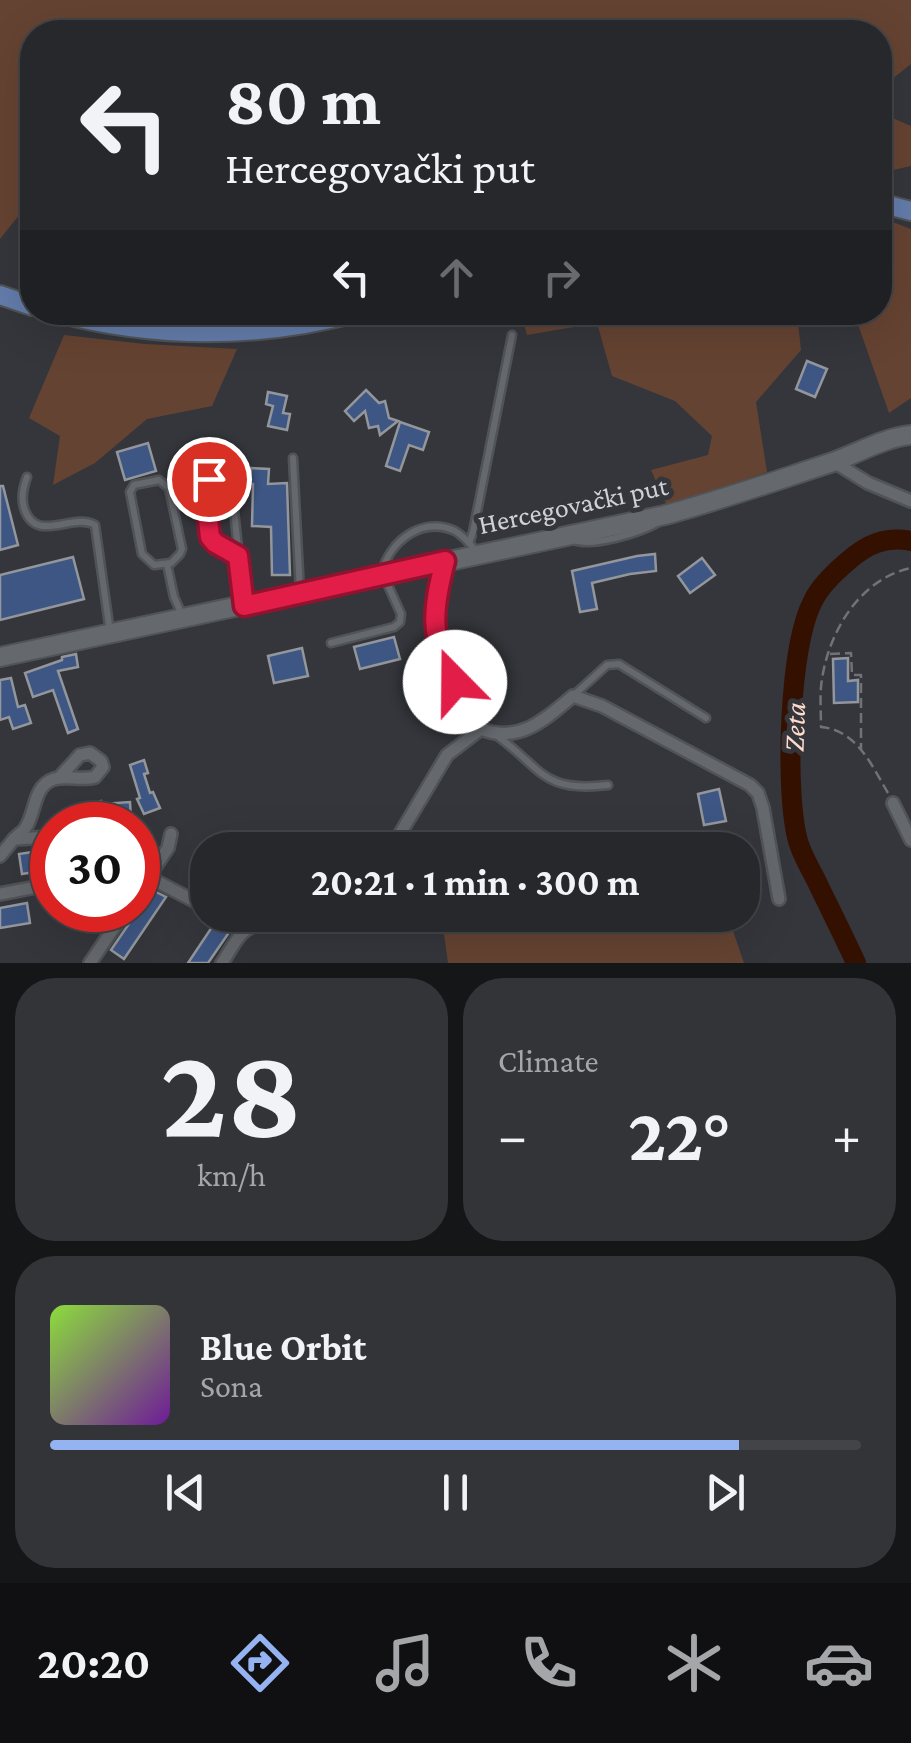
<!DOCTYPE html>
<meta charset="utf-8">
<style>
:root{--surface:#27282c;--page:#333438;--text:#f1f3f6;--muted:#a4a6a9;--line:#434448;--accent:#95b2f1}
body{margin:0;font-family:"Crimson Pro",serif;background:var(--page);color:var(--text);height:100vh;display:flex;flex-direction:column;font-size:38px;white-space:nowrap}
*{box-sizing:border-box;margin:0}
p{font-size:32px;color:var(--muted)}
.icon{flex:none;width:55px;height:55px;fill:none;stroke:currentColor;stroke-width:2;stroke-linecap:round;stroke-linejoin:round}
.map{position:relative;height:963px;overflow:hidden}
.sheet{display:flex;flex-direction:column;gap:15px;padding:15px;background:#151618;flex:1}
.sheet>*{flex:none}
.guide{position:absolute;left:20px;top:20px;width:872px;height:305px;border-radius:40px;box-shadow:0 10px 40px #0002,0 0 0 2px var(--line);background:#27282c;color:var(--text);overflow:hidden}
.speed{position:absolute;left:30px;top:802px;display:flex;gap:20px;font-size:50px;font-weight:700;text-align:center}
.speed>*{display:grid;place-content:center;width:130px;height:130px;border-radius:50%;background:var(--surface);box-shadow:0 10px 40px #0002,0 0 0 2px var(--line);line-height:1}
.speed .limit{border:15px solid #d22;background:#fff;color:#111}
.pin{position:absolute;display:grid;place-items:center;width:85px;height:85px;color:#fff;margin:-42px;border:5px solid #fff;border-radius:50%;box-shadow:0 2px 10px #0007}
.me{position:absolute;width:110px;margin:-55px;rotate:338deg;stroke-linejoin:round;filter:drop-shadow(0 0 8px #0008)}
.turn{display:flex;align-items:center;gap:35px;height:210px;padding:0 40px;font-size:45px}
.turn .icon{width:130px;height:130px;stroke-width:2.5}
.turn b{display:block;font-size:70px;line-height:85px}
.lanes{display:flex;align-items:center;height:95px;padding:0 40px;background:#0003;justify-content:center;gap:50px;direction:ltr}
.lanes .off{opacity:.35}
.big{font-size:75px;font-weight:700;line-height:1.1}
.sheet .card{flex:1;display:flex;flex-direction:column;justify-content:center;gap:15px;min-width:0;padding:0 35px;border-radius:40px;background:var(--page)}
.sheet .dial{align-items:center;gap:0}
.dial b{font-size:130px;line-height:1}
.song{display:flex;align-items:center;gap:30px}
.cover{width:120px;height:120px;border-radius:15px;background:linear-gradient(135deg,hsl(90 70% 55%),hsl(280 70% 35%))}
.played{height:10px;border-radius:5px;background:linear-gradient(90deg,var(--accent) 85%,var(--line) 85%)}
.keys{display:flex;justify-content:space-around;direction:ltr}
.heat{display:flex;justify-content:space-between;align-items:center;font-size:55px;direction:ltr}
.sheet .tiles{flex:1;display:grid;gap:15px;grid-template-columns:1fr 1fr}
.card:last-child{grid-column:span 2}
.trip{position:absolute;left:190px;top:832px;width:570px;height:100px;border-radius:40px;background:var(--surface);box-shadow:0 10px 40px #0002,0 0 0 2px var(--line);font-weight:700;line-height:100px;text-align:center}
.tabs{display:flex;height:160px;justify-content:space-around;align-items:center;background:#101012;color:var(--muted)}
.tabs .icon{width:70px;height:70px}
.tabs .current{color:var(--accent)}
.tabs b{font-size:45px;color:var(--text)}
.map>svg:first-child{display:block}
.green{fill:#654332}
.lines{fill:none;stroke-linecap:round;stroke-linejoin:round}
.river{stroke:#341000;stroke-width:20}
.building{fill:#3d5683;stroke:#93969b;stroke-width:2.5}
.lane-casing{stroke:#515457;stroke-width:11}
.street-casing{stroke:#515457;stroke-width:16}
.secondary-casing{stroke:#515457;stroke-width:22}
.primary-casing{stroke:#515457;stroke-width:22}
.path{stroke:#717276;stroke-width:2.5;stroke-dasharray:10 5;stroke-linecap:butt}
.lane{stroke:#65686d;stroke-width:6}
.street{stroke:#65686d;stroke-width:11}
.secondary{stroke:#65686d;stroke-width:18}
.primary{stroke:#637caa;stroke-width:18}
.route-casing{stroke:#92132f;stroke-width:25}
.route{stroke:#e11d48;stroke-width:18}
.labels{text-anchor:middle;dominant-baseline:central;stroke-width:10;stroke-linejoin:round;paint-order:stroke}
.street-label{font-size:28px;fill:#d0d1d4;stroke:#34363b}
.water-label{font-size:30px;font-style:italic;fill:#fedbcb;stroke:#34363b}
</style>
<div class="map">
<svg width="911" height="963" viewBox="0 0 911 963">
<rect width="100%" height="100%" fill="#34363b"/>
<!-- green -->
<g class="green">
<polygon points="0,0 911,0 911,64 881,88 888,116 911,126 911,166 880,173 880,32 32,32 32,199 0,239"/>
<polygon points="880,217 911,229 911,398 889,413 854,313 880,312"/>
<polygon points="521,313 797,313 801,350 756,402 767,472 667,506 651,470 708,455 712,436 675,401 612,376 597,323 527,335"/>
<polygon points="64,335 145,344 237,349 212,406 147,419 95,463 53,485 60,436 29,418"/>
<polygon points="480,915 675,915 731,925 744,963 448,963 442,919"/>
</g>
<g class="lines">
<!-- river -->
<path class="river" d="M856,963c-13,-28 -27,-56 -40,-83 -7,-14 -16,-28 -19,-43 -12,-50 -8,-191 16,-236 7,-15 22,-29 35,-40 19,-17 38,-25 63,-20"/>
</g>
<!-- building -->
<g class="building">
<polygon points="807,361 827,369 815,397 796,389"/>
<polygon points="366,390 379,403 385,401 389,418 398,421 380,435 378,426 369,428 365,411 354,421 345,411"/>
<polygon points="268,392 287,396 283,413 290,414 287,430 268,426 273,406 266,404"/>
<polygon points="400,422 429,432 423,450 409,445 400,471 386,466"/>
<polygon points="148,443 156,471 125,480 117,452"/>
<polygon points="251,468 269,469 268,484 287,483 290,575 272,575 271,527 252,526 253,484 250,484"/>
<polygon points="0,486 3,486 18,545 0,550"/>
<polygon points="655,554 656,571 630,574 592,583 597,609 580,612 572,571 637,556"/>
<polygon points="73,557 84,599 0,620 0,575"/>
<polygon points="702,558 715,575 690,593 678,576"/>
<polygon points="394,637 400,659 360,669 354,647"/>
<polygon points="302,648 308,676 274,683 268,656"/>
<polygon points="76,654 78,667 58,671 78,729 68,733 53,690 33,697 25,673 62,660 62,657"/>
<polygon points="848,658 848,681 858,680 858,702 834,703 833,659"/>
<polygon points="11,678 18,707 25,705 31,723 13,729 9,717 0,720 0,680"/>
<polygon points="144,760 148,773 144,774 150,793 153,792 160,808 144,814 137,799 140,798 130,765"/>
<polygon points="719,789 726,821 704,825 698,794"/>
<polygon points="101,801 102,804 130,802 131,819 86,825 81,807"/>
<polygon points="52,849 52,869 22,874 19,854"/>
<polygon points="152,890 166,897 124,959 111,950"/>
<polygon points="27,903 30,923 0,928 0,908"/>
<polygon points="216,921 230,931 208,963 188,963"/>
</g>
<g class="lines">
<!-- lane casing -->
<g class="lane-casing">
<g id="lane">
<polyline points="293,458 300,592"/>
<path d="M27,477c-4,11 -6,20 -3,31 12,37 48,4 71,17l15,107"/>
<polygon points="159,480 169,488 182,549 180,554 171,563 154,565 142,554 130,492 134,485"/>
<path d="M574,540c19,7 65,-7 83,-17"/>
<polyline points="469,543 473,532 512,335"/>
<polyline points="238,557 215,543 211,537 204,485 209,479 226,481 232,491 244,605"/>
<polyline points="167,564 174,597 182,615"/>
<path d="M331,643l63,-16 6,-5 1,-8 -19,-42c8,-31 40,-56 73,-41 9,5 16,14 23,22"/>
<polyline points="574,695 607,665 619,664 706,718"/>
<path d="M496,735c47,34 46,58 112,50"/>
</g>
</g>
<!-- street casing -->
<g class="street-casing">
<g id="street">
<polyline points="834,462 868,483 911,501"/>
<path d="M445,561c-7,27 -14,56 -8,85 6,24 31,61 44,83 39,15 64,-10 92,-33l29,10 148,79 8,8 5,15 16,91"/>
<polyline points="893,803 911,840"/>
<path d="M14,839c4,-4 9,-7 12,-12 10,-15 7,-41 28,-48 13,-4 27,2 41,-2l8,-10 -2,-6 -11,-8 -10,2 -21,23"/>
<polyline points="387,850 394,844 447,755 481,729"/>
<polyline points="0,856 14,839 52,837"/>
<polyline points="148,877 208,908"/>
<polyline points="138,892 168,848 171,834"/>
<polyline points="0,894 52,884"/>
<polyline points="226,915 240,921 244,930"/>
<polyline points="90,963 126,910"/>
<path d="M222,963c7,-10 14,-26 24,-33 16,-13 43,-2 63,-15"/>
</g>
</g>
<!-- secondary casing -->
<g class="secondary-casing">
<path id="secondary" d="M0,657l665,-142c56,-15 110,-34 165,-52 27,-9 52,-25 81,-28"/>
</g>
<!-- primary casing -->
<g class="primary-casing">
<g id="primary">
<polyline points="880,203 911,211"/>
<polyline points="0,295 32,306"/>
<path d="M55,312c101,27 203,27 304,0"/>
</g>
</g>
<!-- path -->
<g class="path">
<polyline points="830,654 851,653 852,675 861,675 861,750"/>
<path d="M888,793c-16,-27 -31,-63 -67,-66 0,-13 -1,-27 0,-40 5,-51 37,-108 90,-119"/>
</g>
<!-- lane -->
<use href="#lane" class="lane"/>
<!-- street -->
<use href="#street" class="street"/>
<!-- secondary -->
<use href="#secondary" class="secondary"/>
<!-- primary -->
<use href="#primary" class="primary"/>
</g>
<g class="lines">
<!-- route casing -->
<g class="route-casing">
<path id="route" d="M209,479l-5,6 6,52 5,6 23,13 6,50 201,-45c-13,50 -16,75 10,121"/>
</g>
<!-- route -->
<use href="#route" class="route"/>
</g>
<g class="labels">
<!-- street labels -->
<g class="street-label">
<text transform="translate(573 505) rotate(-12)">Hercegovački put</text>
</g>
<!-- water labels -->
<g class="water-label">
<text transform="translate(794 727) rotate(-88)">Zeta</text>
</g>
</g>
</svg>
<div class="speed"><div class="limit">30</div></div>
<div class="pin" style="left:209px;top:479px;background:#d93025"><svg class="icon" aria-label="arrive" viewBox="0 0 24 24"><path d="M6 21V4h12l-3 4 3 4H6"/></svg></div>
<svg class="me" style="left:455px;top:682px" viewBox="-20 -20 40 40"><circle r="19" fill="#fff"/><path d="M0-13L10 11 0 6-10 11z" fill="#e11d48"/></svg>
<div class="trip">20:21 · 1 min · 300 m</div>
<div class="guide">
<div class="turn"><svg class="icon" aria-label="left" viewBox="0 0 24 24"><path d="M17 20v-9H6M10 6l-5 5 5 5"/></svg><div><b>80 m</b>Hercegovački put</div></div>
<div class="lanes"><svg class="icon" aria-label="left" viewBox="0 0 24 24"><path d="M17 20v-9H6M10 6l-5 5 5 5"/></svg><svg class="icon off" aria-label="ahead" viewBox="0 0 24 24"><path d="M12 20V5M6 11l6-6 6 6"/></svg><svg class="icon off" aria-label="right" viewBox="0 0 24 24"><path d="M7 20v-9h11M14 6l5 5-5 5"/></svg></div>
</div>
</div>
<section class="sheet">
<div class="tiles">
<div class="card dial"><b>28</b><p>km/h</p></div>
<div class="card"><p>Climate</p>
<div class="heat"><a>−</a><b class="big">22°</b><a>+</a></div>
</div>
<div class="card">
<div class="song"><i class="cover"></i><div><b>Blue Orbit</b><p>Sona</p></div></div>
<div class="played"></div>
<div class="keys"><svg class="icon" aria-label="previous" viewBox="0 0 24 24"><path d="M18 5L8 12l10 7zM5 5v14"/></svg><svg class="icon" aria-label="pause" viewBox="0 0 24 24"><path d="M8 5v14M16 5v14"/></svg><svg class="icon" aria-label="next" viewBox="0 0 24 24"><path d="M6 5l10 7-10 7zM19 5v14"/></svg></div>
</div>
</div>
</section>
<nav class="tabs">
<b>20:20</b>
<svg class="icon current" aria-label="directions" viewBox="0 0 24 24"><path d="M12 3l9 9-9 9-9-9zM9 14v-3h6M13 9l2 2-2 2"/></svg>
<svg class="icon" aria-label="music" viewBox="0 0 24 24"><path d="M9 18V5l10-2v13"/><circle cx="6" cy="18" r="3"/><circle cx="16" cy="16" r="3"/></svg>
<svg class="icon" aria-label="phone" viewBox="0 0 24 24"><path d="M5 4h4l2 5-3 2q2 4 5 5l2-3 5 2v4C11 20 4 13 5 4z"/></svg>
<svg class="icon" aria-label="climate" viewBox="0 0 24 24"><path d="M12 3v18M4 7l16 10M4 17L20 7"/></svg>
<svg class="icon" aria-label="car" viewBox="0 0 24 24"><path d="M5 17H2v-5l4-1 3-4h7l3 4 3 1v5h-3M9 17h6M6 11h13"/><circle cx="7" cy="17" r="2"/><circle cx="17" cy="17" r="2"/></svg>
</nav>
